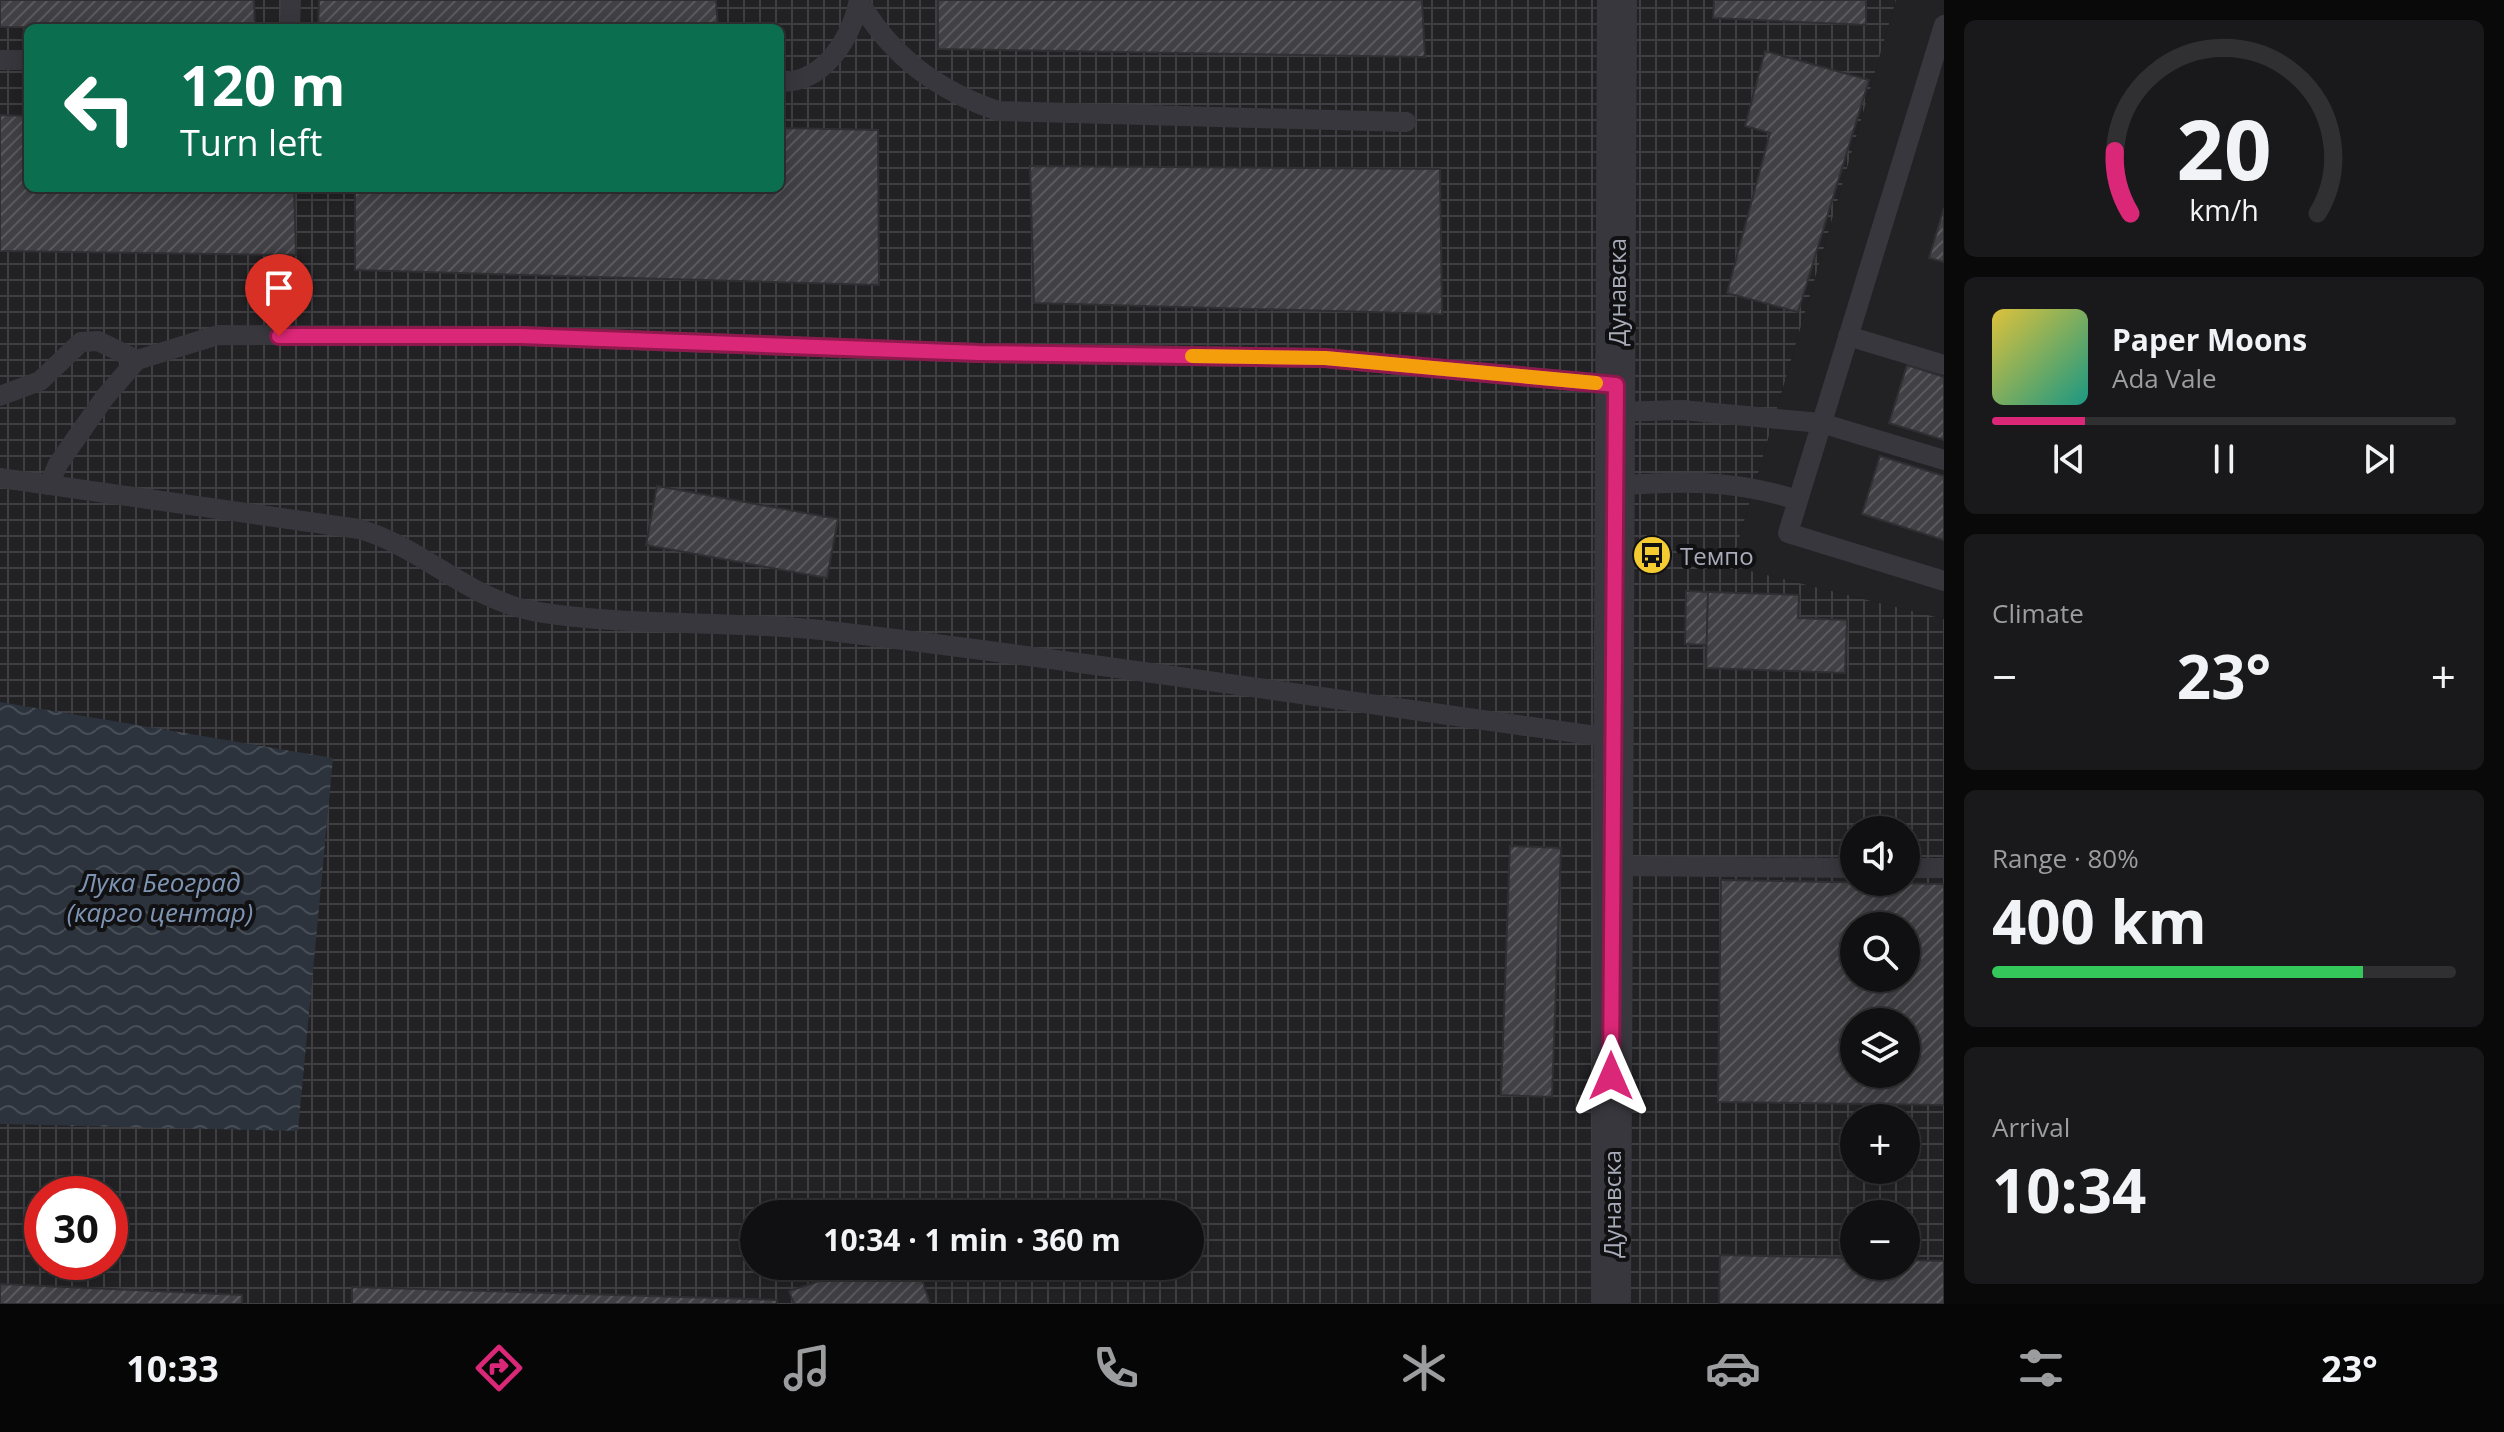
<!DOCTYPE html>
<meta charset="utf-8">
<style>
:root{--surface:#101012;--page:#19191b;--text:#f1f3f6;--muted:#9c9d9f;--line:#303032;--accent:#db2777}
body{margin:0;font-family:"Open Sans",sans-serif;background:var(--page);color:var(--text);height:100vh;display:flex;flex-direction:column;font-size:30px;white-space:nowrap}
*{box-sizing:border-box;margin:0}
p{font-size:26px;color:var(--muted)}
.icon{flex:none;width:44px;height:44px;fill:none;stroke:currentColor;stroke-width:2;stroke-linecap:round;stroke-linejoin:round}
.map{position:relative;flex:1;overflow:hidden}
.drawer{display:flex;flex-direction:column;gap:20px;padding:20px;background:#09090a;width:560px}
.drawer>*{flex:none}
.banner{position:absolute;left:24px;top:24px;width:760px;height:168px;border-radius:12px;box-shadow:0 4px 20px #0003,0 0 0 2px var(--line);background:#0b6e4f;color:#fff;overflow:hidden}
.controls{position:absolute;left:1840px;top:816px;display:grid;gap:16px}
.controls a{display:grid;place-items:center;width:80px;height:80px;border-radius:50%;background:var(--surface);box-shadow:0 4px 20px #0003,0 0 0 2px var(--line);font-size:40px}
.speed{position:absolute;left:24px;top:1176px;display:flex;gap:16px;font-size:40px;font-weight:700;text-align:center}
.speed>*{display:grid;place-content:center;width:104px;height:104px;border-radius:50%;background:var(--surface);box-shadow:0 4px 20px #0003,0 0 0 2px var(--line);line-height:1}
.speed .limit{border:12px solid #d22;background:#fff;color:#111}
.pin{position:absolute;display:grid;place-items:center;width:68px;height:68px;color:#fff;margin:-82px -34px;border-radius:50% 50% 50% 0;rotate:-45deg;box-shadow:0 0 8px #0007}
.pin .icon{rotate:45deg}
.me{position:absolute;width:88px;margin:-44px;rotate:0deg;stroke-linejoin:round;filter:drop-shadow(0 0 6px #0008)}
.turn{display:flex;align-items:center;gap:28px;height:168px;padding:0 24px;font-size:36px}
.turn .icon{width:104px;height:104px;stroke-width:2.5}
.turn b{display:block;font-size:56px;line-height:68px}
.big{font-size:60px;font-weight:700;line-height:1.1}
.drawer .widget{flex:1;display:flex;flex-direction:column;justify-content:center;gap:12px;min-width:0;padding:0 28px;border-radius:12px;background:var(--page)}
.drawer .dial{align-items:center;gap:0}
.dial svg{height:208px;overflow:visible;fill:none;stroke:var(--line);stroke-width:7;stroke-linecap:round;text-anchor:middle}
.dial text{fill:var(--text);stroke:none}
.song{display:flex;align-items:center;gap:24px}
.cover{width:96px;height:96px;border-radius:12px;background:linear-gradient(135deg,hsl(50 70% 55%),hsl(170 70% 35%))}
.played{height:8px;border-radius:4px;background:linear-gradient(90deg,var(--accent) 20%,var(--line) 20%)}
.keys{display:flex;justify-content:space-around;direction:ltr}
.heat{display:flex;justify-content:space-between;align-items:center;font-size:44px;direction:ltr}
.charge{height:12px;border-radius:6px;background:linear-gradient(90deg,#34c759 80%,var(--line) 0)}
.trip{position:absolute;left:740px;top:1200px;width:464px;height:80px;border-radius:40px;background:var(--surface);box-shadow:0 4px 20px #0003,0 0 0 2px var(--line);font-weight:700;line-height:80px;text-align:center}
.menu{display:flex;height:128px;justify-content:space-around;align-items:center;background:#060607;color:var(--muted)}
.menu .icon{width:56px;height:56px}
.menu .active{color:var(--accent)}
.menu b{font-size:36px;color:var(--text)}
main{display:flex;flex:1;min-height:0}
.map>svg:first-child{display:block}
.built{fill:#222225}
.industrial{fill:url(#industrial-grid);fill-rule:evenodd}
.water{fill:url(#water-waves)}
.building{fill:url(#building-hatch);stroke:#303034;stroke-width:2;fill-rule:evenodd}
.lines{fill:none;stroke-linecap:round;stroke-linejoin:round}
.service{stroke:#37373d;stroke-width:20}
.minor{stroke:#37373d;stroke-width:40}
.route-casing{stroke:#8e194d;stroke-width:20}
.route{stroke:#db2777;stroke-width:14}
.slow{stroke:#f59e0b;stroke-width:14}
.labels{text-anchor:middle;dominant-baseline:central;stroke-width:8;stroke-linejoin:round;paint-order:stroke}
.street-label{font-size:24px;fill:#a8abb8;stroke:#111113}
.poi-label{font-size:24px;fill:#a8abb8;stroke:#111113;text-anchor:start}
.water-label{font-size:26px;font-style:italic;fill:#7e94b3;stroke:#111113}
</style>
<main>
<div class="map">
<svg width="1944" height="1304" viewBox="0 0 1944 1304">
<defs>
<pattern id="industrial-grid" width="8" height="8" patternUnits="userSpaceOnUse" patternTransform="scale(2)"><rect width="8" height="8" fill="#222225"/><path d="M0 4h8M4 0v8" fill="none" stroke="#3f3f43"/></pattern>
<pattern id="water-waves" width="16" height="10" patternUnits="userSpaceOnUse" patternTransform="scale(2)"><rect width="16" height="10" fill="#2c333c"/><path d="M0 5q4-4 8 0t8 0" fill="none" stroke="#484e56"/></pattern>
<pattern id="building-hatch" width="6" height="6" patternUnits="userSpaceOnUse" patternTransform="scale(2)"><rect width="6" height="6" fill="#404045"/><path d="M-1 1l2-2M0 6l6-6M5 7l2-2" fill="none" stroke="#59595e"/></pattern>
</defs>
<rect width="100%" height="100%" fill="#161618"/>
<!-- built -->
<polygon class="built" points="1896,0 1944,0 1944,619 1731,566"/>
<!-- industrial -->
<path class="industrial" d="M0,0h1896l-165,566 213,53v685h-1944zM28,28h752v160h-752zM1854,830h52v52h-52zM1854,926h52v52h-52zM1854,1022h52v52h-52zM1854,1118h52v52h-52zM42,1194h68v68h-68zM754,1214h436v52h-436zM1854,1214h52v52h-52z"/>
<!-- water -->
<polygon class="water" points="0,702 333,758 298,1131 0,1124"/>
<!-- building -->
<g class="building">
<polygon points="0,0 254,0 255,28 0,27"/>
<polygon points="319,0 716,0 718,28 318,27"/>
<polygon points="938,0 1422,0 1425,57 938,49"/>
<polygon points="1714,0 1866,0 1866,25 1713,18"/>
<polygon points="1765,51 1869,80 1798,312 1727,293 1770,133 1745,126"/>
<polygon points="0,115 28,116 28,188 294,188 296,255 0,251"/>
<polygon points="780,128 878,130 879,285 355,270 355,188 780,188"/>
<polygon points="1030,166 1440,169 1442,314 1034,303"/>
<polygon points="1944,208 1944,262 1929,258"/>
<polygon points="1907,365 1944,377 1944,440 1889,423"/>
<polygon points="1880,456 1944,476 1944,540 1862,514"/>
<polygon points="657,486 838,519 827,578 646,545"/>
<polygon points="1686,591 1708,592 1707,645 1685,644"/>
<polygon points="1708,592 1799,595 1798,618 1847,620 1845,673 1706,668"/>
<polygon points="1510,846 1561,848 1552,1097 1501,1095"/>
<path d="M1721,880l223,4v221l-226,-3zM1854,926h52v52h-52zM1854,1022h52v52h-52z"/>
<polygon points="1720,1255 1854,1258 1854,1266 1906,1266 1906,1260 1944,1261 1944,1304 1719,1304"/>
<polygon points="865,1266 918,1266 930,1304 794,1304 789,1291"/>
<polygon points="0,1284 242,1295 242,1304 0,1304"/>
<polygon points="352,1287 777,1300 777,1304 352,1304"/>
</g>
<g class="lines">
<!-- service -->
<g class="service">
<path d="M859,1c33,56 78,89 139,110l408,11"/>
<polyline points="1944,25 1788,533 1944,581"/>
<polyline points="290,28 291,0"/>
<polyline points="0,60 28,60"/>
<path d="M780,82c44,1 71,-43 79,-82"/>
<polyline points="1848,336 1944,365"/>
<polyline points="0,396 40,381 81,342 98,341 137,360"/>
<polyline points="1613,412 1682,410 1821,423 1944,460"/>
<path d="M0,478l359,51c66,19 110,72 179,83 93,15 189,8 283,18 264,31 528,72 791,108"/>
<polyline points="49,485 58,464 105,397 137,360 218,335 521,336 979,353 1325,358 1616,385"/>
<path d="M1613,486c67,-5 120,-7 184,14"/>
<polyline points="1612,866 1854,868"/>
<polyline points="1906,868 1944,868"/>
</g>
<!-- minor -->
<polyline class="minor" points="1611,1304 1617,0"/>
</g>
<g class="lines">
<!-- route casing -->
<g class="route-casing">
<polyline id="route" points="279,336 521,336 979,353 1325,358 1616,385 1611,1076"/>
</g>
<!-- route -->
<use href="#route" class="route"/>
<!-- slow -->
<polyline class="slow" points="1192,356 1325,358 1596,383"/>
</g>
<!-- icons -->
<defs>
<g id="bus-disc" transform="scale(2)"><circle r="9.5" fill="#f4cc32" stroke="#111113"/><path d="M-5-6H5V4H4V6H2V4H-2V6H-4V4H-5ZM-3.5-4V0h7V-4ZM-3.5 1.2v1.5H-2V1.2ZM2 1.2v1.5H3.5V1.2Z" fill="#111"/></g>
</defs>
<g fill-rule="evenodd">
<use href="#bus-disc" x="1652" y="555"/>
</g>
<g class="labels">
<!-- street labels -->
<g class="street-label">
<text transform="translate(1616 292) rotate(-90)">Дунавска</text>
<text transform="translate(1611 1204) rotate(-90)">Дунавска</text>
</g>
<!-- poi labels -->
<g class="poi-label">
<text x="1680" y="555">Темпо</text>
</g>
<!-- water labels -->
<g class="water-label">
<text x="160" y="882">Лука Београд<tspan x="160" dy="30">(карго центар)</tspan></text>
</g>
</g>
</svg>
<div class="controls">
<a><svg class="icon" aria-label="sound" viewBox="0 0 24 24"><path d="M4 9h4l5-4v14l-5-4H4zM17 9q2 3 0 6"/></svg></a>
<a><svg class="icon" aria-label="search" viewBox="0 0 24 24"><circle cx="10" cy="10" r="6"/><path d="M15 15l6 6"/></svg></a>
<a><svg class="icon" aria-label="layers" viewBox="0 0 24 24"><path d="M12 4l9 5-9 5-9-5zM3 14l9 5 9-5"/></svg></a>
<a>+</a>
<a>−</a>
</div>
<div class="speed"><div class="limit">30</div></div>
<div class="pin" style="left:279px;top:336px;background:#d93025"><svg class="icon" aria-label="arrive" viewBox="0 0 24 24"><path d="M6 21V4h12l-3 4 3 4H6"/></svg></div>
<svg class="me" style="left:1611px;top:1076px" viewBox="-20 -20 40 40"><path d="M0-17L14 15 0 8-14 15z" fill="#db2777" stroke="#fff" stroke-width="4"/></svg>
<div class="trip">10:34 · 1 min · 360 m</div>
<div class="banner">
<div class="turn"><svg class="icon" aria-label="left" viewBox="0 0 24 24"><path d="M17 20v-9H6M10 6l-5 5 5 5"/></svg><div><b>120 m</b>Turn left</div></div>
</div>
</div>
<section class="drawer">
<div class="widget dial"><svg viewBox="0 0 100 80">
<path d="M14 69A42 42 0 1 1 86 69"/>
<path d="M14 69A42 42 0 0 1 8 45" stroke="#db2777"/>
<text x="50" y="56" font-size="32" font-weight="700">20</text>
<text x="50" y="72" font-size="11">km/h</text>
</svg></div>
<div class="widget">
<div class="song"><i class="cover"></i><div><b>Paper Moons</b><p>Ada Vale</p></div></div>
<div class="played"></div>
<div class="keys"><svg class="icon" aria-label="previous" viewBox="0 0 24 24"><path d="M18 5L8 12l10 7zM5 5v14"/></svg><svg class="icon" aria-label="pause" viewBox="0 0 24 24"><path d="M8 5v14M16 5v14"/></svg><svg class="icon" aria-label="next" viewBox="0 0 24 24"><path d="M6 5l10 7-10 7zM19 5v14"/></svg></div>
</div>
<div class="widget"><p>Climate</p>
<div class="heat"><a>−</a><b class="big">23°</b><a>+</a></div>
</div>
<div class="widget"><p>Range · 80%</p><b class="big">400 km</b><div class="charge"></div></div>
<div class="widget"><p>Arrival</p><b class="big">10:34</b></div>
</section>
</main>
<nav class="menu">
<b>10:33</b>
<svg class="icon active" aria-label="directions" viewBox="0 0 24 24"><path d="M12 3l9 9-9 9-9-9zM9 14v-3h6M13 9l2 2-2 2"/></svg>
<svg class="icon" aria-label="music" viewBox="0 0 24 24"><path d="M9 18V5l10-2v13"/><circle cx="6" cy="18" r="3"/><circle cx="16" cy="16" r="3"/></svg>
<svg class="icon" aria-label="phone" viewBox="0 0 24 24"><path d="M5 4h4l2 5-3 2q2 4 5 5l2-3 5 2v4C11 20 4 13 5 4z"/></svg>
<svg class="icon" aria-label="climate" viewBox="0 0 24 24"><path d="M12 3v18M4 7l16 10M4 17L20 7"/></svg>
<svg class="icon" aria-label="car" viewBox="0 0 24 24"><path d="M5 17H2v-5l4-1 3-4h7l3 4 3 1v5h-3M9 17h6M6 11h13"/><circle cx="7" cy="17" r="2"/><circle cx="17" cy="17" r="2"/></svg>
<svg class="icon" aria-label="filters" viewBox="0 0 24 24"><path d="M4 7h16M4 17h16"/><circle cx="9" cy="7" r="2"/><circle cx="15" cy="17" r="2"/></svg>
<b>23°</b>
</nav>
